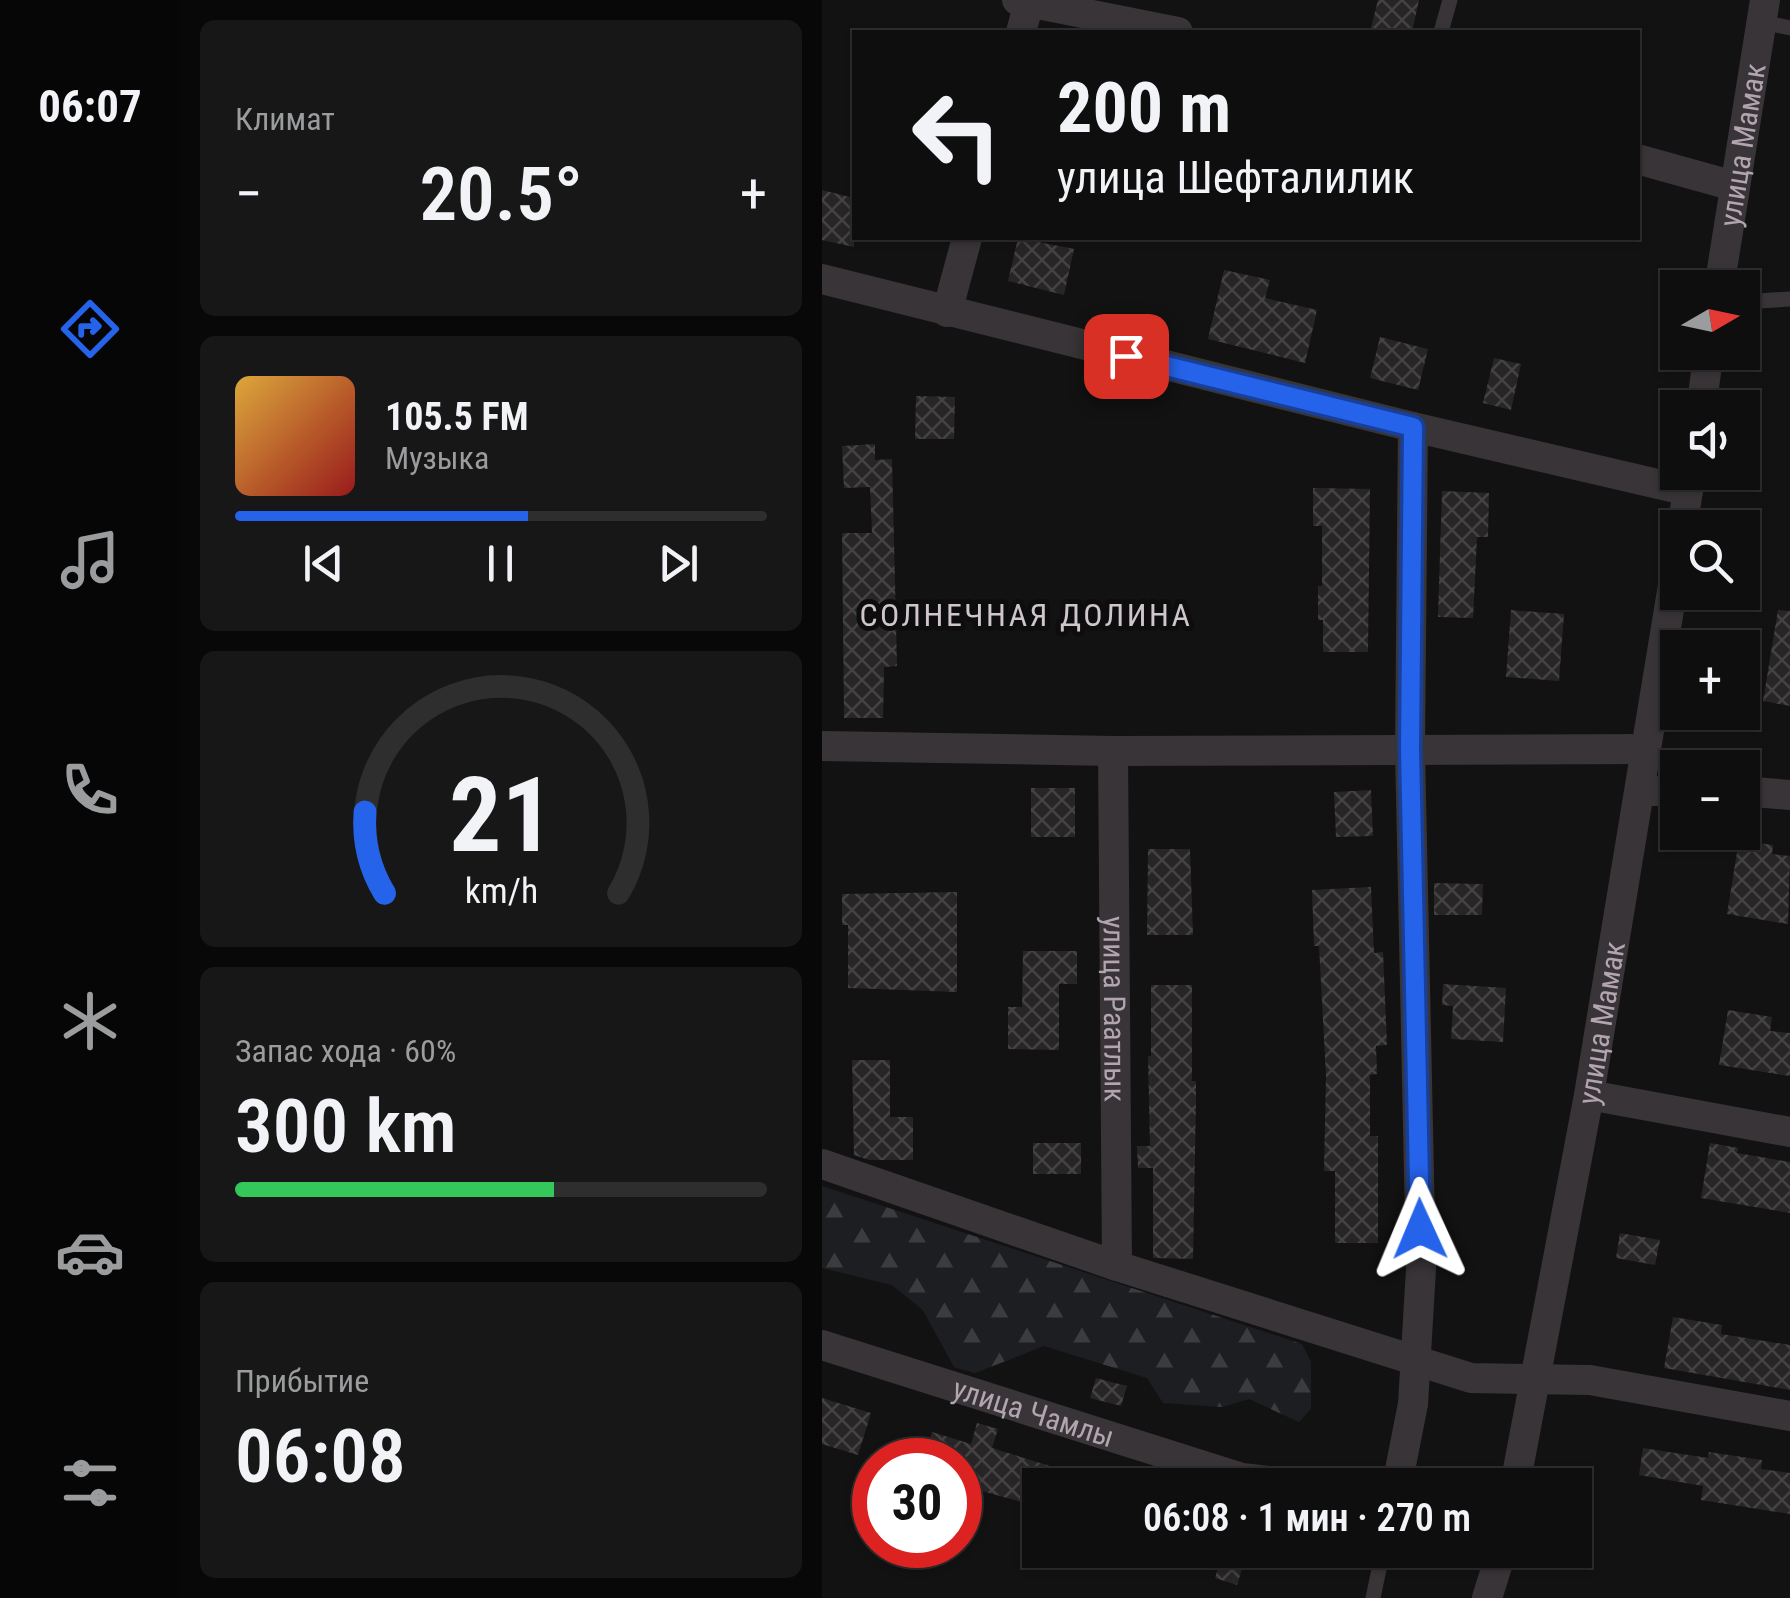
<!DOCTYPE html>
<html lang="ru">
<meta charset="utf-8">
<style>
:root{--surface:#0e0e0e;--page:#171717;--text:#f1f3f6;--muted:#9b9c9e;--line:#2e2e2e;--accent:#2563eb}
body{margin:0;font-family:"Roboto Condensed",sans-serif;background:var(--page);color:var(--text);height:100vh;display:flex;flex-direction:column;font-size:38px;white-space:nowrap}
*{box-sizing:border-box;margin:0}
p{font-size:32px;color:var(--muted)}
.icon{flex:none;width:55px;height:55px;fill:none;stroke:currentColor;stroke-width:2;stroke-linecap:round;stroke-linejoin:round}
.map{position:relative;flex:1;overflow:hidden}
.side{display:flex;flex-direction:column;gap:20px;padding:20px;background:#080808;width:642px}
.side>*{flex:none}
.top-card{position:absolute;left:30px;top:30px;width:788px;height:210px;border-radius:0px;box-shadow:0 2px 8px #0004,0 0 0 2px var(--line);background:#0e0e0e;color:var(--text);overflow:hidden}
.needle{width:65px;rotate:81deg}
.fabs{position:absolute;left:838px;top:270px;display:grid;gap:20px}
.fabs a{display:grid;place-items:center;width:100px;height:100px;border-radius:0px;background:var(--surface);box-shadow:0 2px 8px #0004,0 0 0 2px var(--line);font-size:50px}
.speed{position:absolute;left:30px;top:1438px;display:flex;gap:20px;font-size:50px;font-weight:700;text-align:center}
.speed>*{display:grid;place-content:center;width:130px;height:130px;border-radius:50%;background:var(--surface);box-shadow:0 2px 8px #0004,0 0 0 2px var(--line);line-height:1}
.speed .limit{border:15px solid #d22;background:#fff;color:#111}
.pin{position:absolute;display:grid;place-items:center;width:85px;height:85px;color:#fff;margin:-42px;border-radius:20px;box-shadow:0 5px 15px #0006}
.me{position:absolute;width:110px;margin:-55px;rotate:359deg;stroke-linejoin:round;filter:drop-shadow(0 0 8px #0008)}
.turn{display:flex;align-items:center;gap:35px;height:210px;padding:0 40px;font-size:45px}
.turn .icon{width:130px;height:130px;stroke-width:2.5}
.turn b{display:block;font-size:70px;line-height:85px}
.big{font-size:75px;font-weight:600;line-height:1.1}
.side .card{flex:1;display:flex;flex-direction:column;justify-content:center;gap:15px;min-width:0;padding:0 35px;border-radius:15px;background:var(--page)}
.side .dial{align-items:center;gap:0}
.dial svg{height:260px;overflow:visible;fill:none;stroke:var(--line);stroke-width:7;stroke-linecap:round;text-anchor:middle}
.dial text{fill:var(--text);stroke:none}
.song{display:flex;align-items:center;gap:30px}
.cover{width:120px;height:120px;border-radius:15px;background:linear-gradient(135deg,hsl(40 70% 55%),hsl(0 70% 35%))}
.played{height:10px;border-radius:5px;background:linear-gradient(90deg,var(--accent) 55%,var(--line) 55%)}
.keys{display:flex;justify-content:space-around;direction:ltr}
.heat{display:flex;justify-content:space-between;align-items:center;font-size:55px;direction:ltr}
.charge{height:15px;border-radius:8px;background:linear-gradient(90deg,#34c759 60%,var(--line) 0)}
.trip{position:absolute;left:200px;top:1468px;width:570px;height:100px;border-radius:0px;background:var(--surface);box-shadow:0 2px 8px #0004,0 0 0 2px var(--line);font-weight:600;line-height:100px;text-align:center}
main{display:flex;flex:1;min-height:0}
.dock{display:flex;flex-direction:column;width:180px;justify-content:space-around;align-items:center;background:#060606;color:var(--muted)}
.dock .icon{width:70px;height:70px}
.dock .selected{color:var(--accent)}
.dock b{font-size:45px;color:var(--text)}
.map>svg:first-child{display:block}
.forest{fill:url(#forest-firs)}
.building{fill:url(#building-cross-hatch)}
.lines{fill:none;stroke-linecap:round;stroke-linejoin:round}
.service{stroke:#383437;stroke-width:15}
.minor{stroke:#383437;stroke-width:30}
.route-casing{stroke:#184099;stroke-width:25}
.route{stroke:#2563eb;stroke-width:18}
.labels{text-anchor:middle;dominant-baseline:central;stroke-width:10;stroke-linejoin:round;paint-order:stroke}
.street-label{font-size:30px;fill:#b3a5b0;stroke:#0e0d0e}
.neighbourhood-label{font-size:32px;letter-spacing:2.5px;fill:#cfc5cd;stroke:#0e0d0e}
</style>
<main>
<nav class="dock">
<b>06:07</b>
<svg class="icon selected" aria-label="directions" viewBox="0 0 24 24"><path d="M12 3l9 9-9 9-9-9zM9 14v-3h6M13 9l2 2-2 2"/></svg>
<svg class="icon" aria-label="music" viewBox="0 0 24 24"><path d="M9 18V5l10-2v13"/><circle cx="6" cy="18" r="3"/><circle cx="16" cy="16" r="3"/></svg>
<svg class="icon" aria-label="phone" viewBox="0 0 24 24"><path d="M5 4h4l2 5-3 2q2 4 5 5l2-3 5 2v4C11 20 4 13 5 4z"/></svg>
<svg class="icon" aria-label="climate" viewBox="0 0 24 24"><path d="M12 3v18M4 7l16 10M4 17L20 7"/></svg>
<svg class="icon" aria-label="car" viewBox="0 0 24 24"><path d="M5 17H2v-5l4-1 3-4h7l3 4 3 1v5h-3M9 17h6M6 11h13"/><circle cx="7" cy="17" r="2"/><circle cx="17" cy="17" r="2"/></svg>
<svg class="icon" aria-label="filters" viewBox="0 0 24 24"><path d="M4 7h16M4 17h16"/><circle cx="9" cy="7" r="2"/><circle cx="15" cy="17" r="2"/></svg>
</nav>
<section class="side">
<div class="card"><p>Климат</p>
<div class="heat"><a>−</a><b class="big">20.5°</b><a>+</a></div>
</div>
<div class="card">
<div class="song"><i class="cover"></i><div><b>105.5 FM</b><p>Музыка</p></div></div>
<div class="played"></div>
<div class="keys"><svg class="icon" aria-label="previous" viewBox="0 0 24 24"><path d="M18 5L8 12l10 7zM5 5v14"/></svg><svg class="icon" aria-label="pause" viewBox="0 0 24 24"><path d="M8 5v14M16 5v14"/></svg><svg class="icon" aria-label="next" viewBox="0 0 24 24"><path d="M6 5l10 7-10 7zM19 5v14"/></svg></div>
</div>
<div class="card dial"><svg viewBox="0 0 100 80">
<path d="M14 69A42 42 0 1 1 86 69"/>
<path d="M14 69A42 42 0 0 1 8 44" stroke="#2563eb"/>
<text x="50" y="56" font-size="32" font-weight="700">21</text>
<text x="50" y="72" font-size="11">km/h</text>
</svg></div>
<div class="card"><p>Запас хода · 60%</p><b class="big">300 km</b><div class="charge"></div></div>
<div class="card"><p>Прибытие</p><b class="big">06:08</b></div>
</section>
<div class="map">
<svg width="968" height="1598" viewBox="0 0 968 1598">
<defs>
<pattern id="forest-firs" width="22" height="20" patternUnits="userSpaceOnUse" patternTransform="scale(2.5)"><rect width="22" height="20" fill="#1c1e21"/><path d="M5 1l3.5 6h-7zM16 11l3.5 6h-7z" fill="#3b3c3f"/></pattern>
<pattern id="building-cross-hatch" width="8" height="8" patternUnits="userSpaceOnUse" patternTransform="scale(2.5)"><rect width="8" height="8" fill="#272526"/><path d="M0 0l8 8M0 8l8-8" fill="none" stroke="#444243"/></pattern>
</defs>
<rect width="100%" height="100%" fill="#131213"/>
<!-- forest -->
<polygon class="forest" points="0,1186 480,1344 489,1362 489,1409 477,1422 427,1399 400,1407 341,1403 325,1378 222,1346 153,1373 132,1367 101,1310 70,1285 0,1268"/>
<!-- building -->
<g class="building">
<polygon points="556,0 597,0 590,32 548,32"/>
<polygon points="0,190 32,198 32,247 0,240"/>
<polygon points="196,238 252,249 242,295 186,281"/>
<polygon points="402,270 448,280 443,298 495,310 483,363 386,339"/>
<polygon points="558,337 606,349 596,390 548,378"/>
<polygon points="672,358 699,364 689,410 661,403"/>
<polygon points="94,396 133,397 132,439 93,439"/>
<polygon points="53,444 53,460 70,459 75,666 62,667 61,718 22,718 20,533 50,533 48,487 22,488 20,446"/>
<polygon points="491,488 548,489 546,652 501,652 501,620 496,620 496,586 500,586 500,526 491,526"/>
<polygon points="620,491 667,493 666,537 655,537 651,618 616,617"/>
<polygon points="689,610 742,614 737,681 684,677"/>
<polygon points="956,610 968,611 968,706 941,701"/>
<rect x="209" y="788" width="44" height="49"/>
<polygon points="549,790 551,836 514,837 512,792"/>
<polygon points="917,840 951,845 950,854 968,856 966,924 905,914"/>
<polygon points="326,849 368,849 371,935 325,935"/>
<polygon points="612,883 661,884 660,915 612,915"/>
<polygon points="549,887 552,953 561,952 565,1045 554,1046 555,1074 548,1075 548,1136 556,1136 556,1243 513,1243 513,1171 502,1171 504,1076 497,946 492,946 490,890"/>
<polygon points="135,892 135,992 26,988 26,925 20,925 20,894"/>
<polygon points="201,951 255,951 255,984 237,984 237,1050 186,1049 186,1007 200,1007"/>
<polygon points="621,984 684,988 681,1042 629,1039 631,1006 620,1005"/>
<polygon points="329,985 370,985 370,1081 374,1081 374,1099 371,1259 331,1258 331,1168 316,1168 315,1146 328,1146 326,1056 329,1056"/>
<polygon points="906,1010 950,1017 948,1031 968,1033 968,1076 897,1065"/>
<polygon points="30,1060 68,1060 68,1117 91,1117 91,1160 47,1160 32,1155"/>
<rect x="211" y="1143" width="48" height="31"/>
<polygon points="888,1143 916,1148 915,1153 968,1162 968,1213 879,1198"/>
<polygon points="798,1233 838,1240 833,1265 794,1258"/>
<polygon points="851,1317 900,1325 899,1334 968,1345 968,1390 842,1368"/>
<polygon points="274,1378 305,1386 299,1406 268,1398"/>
<polygon points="0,1398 49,1413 36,1455 0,1444"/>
<polygon points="155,1423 176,1429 170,1448 273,1480 272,1485 218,1485 218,1507 138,1485 138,1460 102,1460 110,1432 149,1444"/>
<polygon points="821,1448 886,1458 887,1452 940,1460 939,1469 968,1473 968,1514 879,1500 881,1486 817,1475"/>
<polygon points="401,1550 426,1550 415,1585 393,1578"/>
</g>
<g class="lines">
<!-- service -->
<g class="service">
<polyline points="940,22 968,28"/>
<polyline points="619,32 628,0"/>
<polyline points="920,302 968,299"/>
<polyline points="551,1598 561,1550"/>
</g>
<!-- minor -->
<g class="minor">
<polyline points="195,0 356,32"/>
<polyline points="199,32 207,3"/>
<polyline points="815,159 912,186"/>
<polyline points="0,279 591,427 866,491"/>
<path id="s1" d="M897,288l46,-288"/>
<polyline points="125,312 145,238"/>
<polyline points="879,408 887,352"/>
<polyline points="860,528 869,472"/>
<polyline points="0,746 291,751 824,749"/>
<path id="s2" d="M291,751l4,515"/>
<polyline points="818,791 855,791"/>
<polyline points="920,791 968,795"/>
<polyline points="767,1095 968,1132"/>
<polyline points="0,1164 295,1266 649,1378 768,1380 968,1416"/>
<path id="s3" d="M0,1345l420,133 65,7"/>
<polyline points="575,1485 591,1404 599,1269 588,749 591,427"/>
<path id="s4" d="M693,1485l74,-390 88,-534"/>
<polyline points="665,1598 680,1550"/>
</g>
</g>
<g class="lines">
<!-- route casing -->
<g class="route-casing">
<polyline id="route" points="304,356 591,427 588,749 598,1229"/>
</g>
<!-- route -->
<use href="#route" class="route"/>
</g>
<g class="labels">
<!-- street labels -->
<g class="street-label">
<text stroke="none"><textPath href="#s1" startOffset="145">улица Мамак</textPath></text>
<text stroke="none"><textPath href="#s2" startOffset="258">улица Раатлык</textPath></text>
<text stroke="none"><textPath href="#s4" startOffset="470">улица Мамак</textPath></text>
<text stroke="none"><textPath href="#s3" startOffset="222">улица Чамлы</textPath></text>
</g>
<!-- neighbourhood labels -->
<g class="neighbourhood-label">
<text x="204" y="615">СОЛНЕЧНАЯ ДОЛИНА</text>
</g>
</g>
</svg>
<div class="fabs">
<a><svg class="needle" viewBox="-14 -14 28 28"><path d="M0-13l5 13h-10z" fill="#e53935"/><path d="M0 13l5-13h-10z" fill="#9b9c9e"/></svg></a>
<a><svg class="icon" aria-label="sound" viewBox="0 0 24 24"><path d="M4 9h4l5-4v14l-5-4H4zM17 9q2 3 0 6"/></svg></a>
<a><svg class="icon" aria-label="search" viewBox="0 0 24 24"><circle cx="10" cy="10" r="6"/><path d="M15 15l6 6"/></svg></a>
<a>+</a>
<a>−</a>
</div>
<div class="speed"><div class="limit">30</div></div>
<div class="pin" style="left:304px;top:356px;background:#d93025"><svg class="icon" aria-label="arrive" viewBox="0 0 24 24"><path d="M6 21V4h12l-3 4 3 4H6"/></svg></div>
<svg class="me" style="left:598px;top:1229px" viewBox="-20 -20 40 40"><path d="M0-17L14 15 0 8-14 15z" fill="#2563eb" stroke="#fff" stroke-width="4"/></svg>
<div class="trip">06:08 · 1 мин · 270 m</div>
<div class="top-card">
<div class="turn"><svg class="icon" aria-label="left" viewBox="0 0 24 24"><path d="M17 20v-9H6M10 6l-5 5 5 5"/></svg><div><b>200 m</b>улица Шефталилик</div></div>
</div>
</div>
</main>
